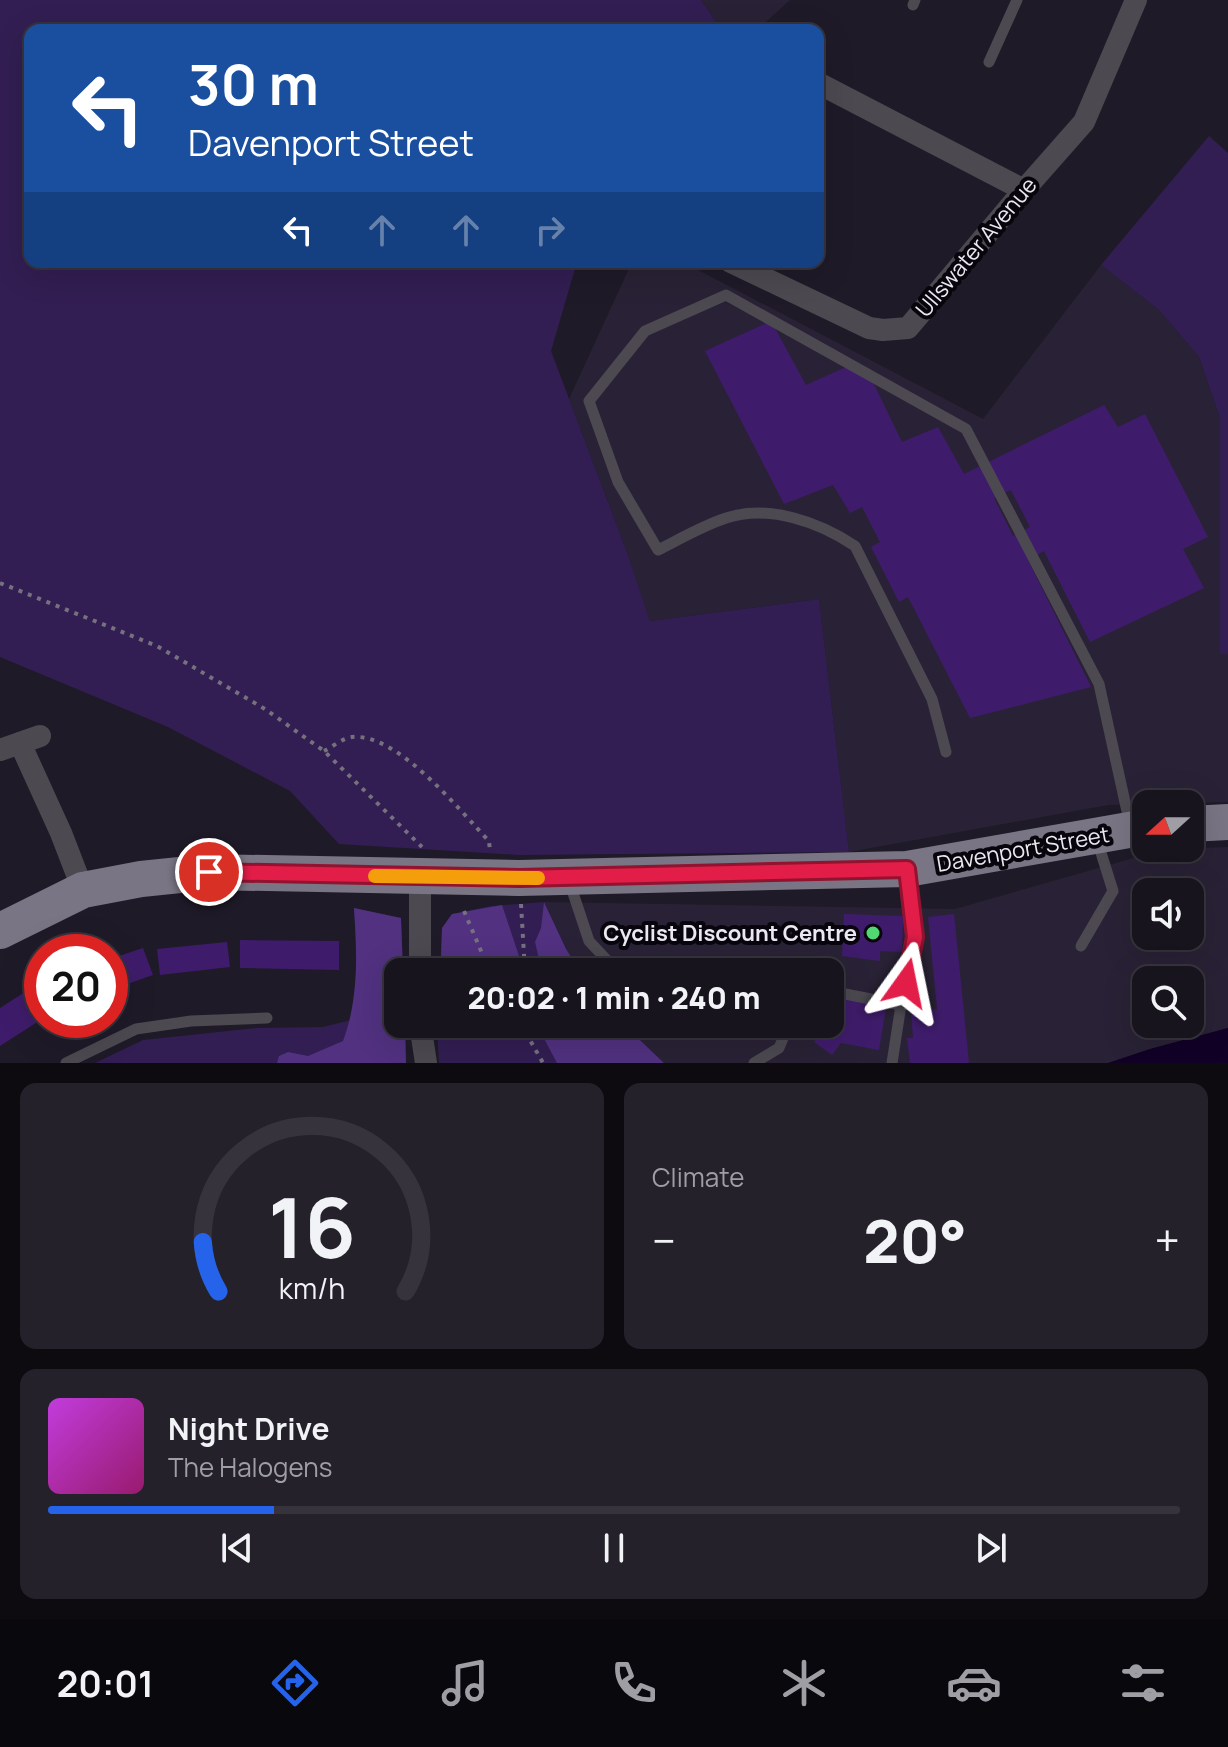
<!DOCTYPE html>
<meta charset="utf-8">
<style>
:root{--surface:#17141e;--page:#24212b;--text:#f1f3f6;--muted:#9e9ea4;--line:#36333c;--accent:#2563eb}
body{margin:0;font-family:Manrope,sans-serif;background:var(--page);color:var(--text);height:100vh;display:flex;flex-direction:column;font-size:30px;white-space:nowrap}
*{box-sizing:border-box;margin:0}
p{font-size:26px;color:var(--muted)}
.icon{flex:none;width:44px;height:44px;fill:none;stroke:currentColor;stroke-width:2;stroke-linecap:round;stroke-linejoin:round}
.map{position:relative;height:1063px;overflow:hidden}
.sheet{display:flex;flex-direction:column;gap:20px;padding:20px;background:#0d0b10;flex:1}
.sheet>*{flex:none}
.top-card{position:absolute;left:24px;top:24px;width:800px;height:244px;border-radius:16px;box-shadow:0 8px 32px #0002,0 0 0 2px var(--line);background:#1a4fa0;color:#fff;overflow:hidden}
.needle{width:52px;rotate:249deg}
.fabs{position:absolute;left:1132px;top:790px;display:grid;gap:16px}
.fabs a{display:grid;place-items:center;width:72px;height:72px;border-radius:16px;background:var(--surface);box-shadow:0 8px 32px #0002,0 0 0 2px var(--line);font-size:40px}
.speed{position:absolute;left:24px;top:934px;display:flex;gap:16px;font-size:40px;font-weight:700;text-align:center}
.speed>*{display:grid;place-content:center;width:104px;height:104px;border-radius:50%;background:var(--surface);box-shadow:0 8px 32px #0002,0 0 0 2px var(--line);line-height:1}
.speed .limit{border:12px solid #d22;background:#fff;color:#111}
.pin{position:absolute;display:grid;place-items:center;width:68px;height:68px;color:#fff;margin:-34px;border:4px solid #fff;border-radius:50%;box-shadow:0 2px 8px #0007}
.me{position:absolute;width:88px;margin:-44px;rotate:12deg;stroke-linejoin:round;filter:drop-shadow(0 0 6px #0008)}
.turn{display:flex;align-items:center;gap:28px;height:168px;padding:0 32px;font-size:36px}
.turn .icon{width:104px;height:104px;stroke-width:2.5}
.turn b{display:block;font-size:56px;line-height:68px}
.lanes{display:flex;align-items:center;height:76px;padding:0 32px;background:#0003;justify-content:center;gap:40px;direction:ltr}
.lanes .off{opacity:.35}
.big{font-size:60px;font-weight:800;line-height:1.1}
.sheet .card{flex:1;display:flex;flex-direction:column;justify-content:center;gap:12px;min-width:0;padding:0 28px;border-radius:16px;background:var(--page)}
.sheet .dial{align-items:center;gap:0}
.dial svg{height:208px;overflow:visible;fill:none;stroke:var(--line);stroke-width:7;stroke-linecap:round;text-anchor:middle}
.dial text{fill:var(--text);stroke:none}
.song{display:flex;align-items:center;gap:24px}
.cover{width:96px;height:96px;border-radius:12px;background:linear-gradient(135deg,hsl(290 70% 55%),hsl(320 70% 35%))}
.played{height:8px;border-radius:4px;background:linear-gradient(90deg,var(--accent) 20%,var(--line) 20%)}
.keys{display:flex;justify-content:space-around;direction:ltr}
.heat{display:flex;justify-content:space-between;align-items:center;font-size:44px;direction:ltr}
.sheet .tiles{flex:1;display:grid;gap:20px;grid-template-columns:1fr 1fr}
.card:last-child{grid-column:span 2}
.trip{position:absolute;left:384px;top:958px;width:460px;height:80px;border-radius:16px;background:var(--surface);box-shadow:0 8px 32px #0002,0 0 0 2px var(--line);font-weight:800;line-height:80px;text-align:center}
.menu{display:flex;height:128px;justify-content:space-around;align-items:center;background:#09080c;color:var(--muted)}
.menu .icon{width:56px;height:56px}
.menu .active{color:var(--accent)}
.menu b{font-size:36px;color:var(--text)}
.map>svg:first-child{display:block}
.built{fill:#292236;fill-rule:evenodd}
.green{fill:#321e52}
.forest{fill:#513180}
.water{fill:#110127}
.building{fill:#3f1c6b;fill-rule:evenodd}
.lines{fill:none;stroke-linecap:round;stroke-linejoin:round}
.path{stroke:#75717e;stroke-width:4;stroke-dasharray:4 6;stroke-linecap:butt}
.service{stroke:#4c4951;stroke-width:11}
.minor{stroke:#4c4951;stroke-width:22}
.primary{stroke:#7a7584;stroke-width:36}
.route-casing{stroke:#92132f;stroke-width:20}
.route{stroke:#e11d48;stroke-width:14}
.slow{stroke:#f59e0b;stroke-width:14}
.poi-dot{fill:#52d673;stroke:#08060c;stroke-width:3}
.labels{text-anchor:middle;dominant-baseline:central;stroke-width:8;stroke-linejoin:round;paint-order:stroke}
.street-label{font-size:22px;fill:#ebe8f2;stroke:#08060c}
.poi-label{font-size:22px;font-weight:bold;fill:#ebe8f2;stroke:#08060c;text-anchor:end}
</style>
<div class="map">
<svg width="1228" height="1063" viewBox="0 0 1228 1063">
<rect width="100%" height="100%" fill="#1f1a28"/>
<!-- built -->
<g class="built">
<polygon points="701,0 790,0 757,30 722,30"/>
<polygon points="632,262 683,262 983,419 1101,265 1159,310 1199,357 1220,418 1220,653 1228,654 1228,802 1108,805 849,852 819,599 650,621 628,555 569,399"/>
<path d="M1228,847v181l-78,21 -42,14h-444l-41,-39h207v-52h-249l-13,-20 -24,-50 411,7 210,-60zM1146,892h44v44h-44zM1146,980h44v44h-44z"/>
</g>
<!-- green -->
<g class="green">
<polygon points="0,0 701,0 722,30 30,30 30,262 577,262 551,351 628,555 650,621 819,599 849,852 519,855 339,844 290,791 168,727 0,657"/>
<polygon points="1209,136 1228,153 1228,654 1220,654 1220,418 1199,357 1159,310 1101,265"/>
<polygon points="544,902 568,952 581,972 440,972 442,928 452,914 491,906"/>
<polygon points="354,908 401,918 403,972 398,972 398,1024 405,1024 406,1063 95,1063 143,1040 256,1028 323,1027 351,1020 357,966"/>
<polygon points="437,1024 623,1024 664,1063 439,1063"/>
</g>
<!-- forest -->
<g class="forest">
<polygon points="544,902 566,949 581,972 542,972 535,942 541,928"/>
<polygon points="502,905 520,959 528,972 463,972 441,958 442,928 452,914"/>
<path d="M354,908l47,10 2,54h-5v52h7l1,39h-129l2,-7 9,-4 20,4 35,-15c16,-43 14,-87 11,-133z"/>
<polygon points="531,1024 623,1024 664,1063 557,1063 539,1029"/>
</g>
<!-- water -->
<polygon class="water" points="1228,1028 1228,1063 1108,1063 1150,1049"/>
<!-- building -->
<g class="building">
<path d="M771,321l35,64 47,-21 18,14 31,64 36,-15 26,47 140,-69 14,22 27,-13 63,123 -25,12 21,39 -114,54 -46,-91 -16,9 63,127 -121,31 -62,-121 -9,5 -28,-55 9,-5 -18,-35 -12,6 -17,-28 -49,19 -79,-153zM1011,490l19,37 -17,9 -19,-38z"/>
<polygon points="844,914 903,916 902,952 880,951 880,961 842,956"/>
<polygon points="954,914 969,1063 910,1063 907,1038 913,1038 911,1012 937,1009 928,917"/>
<polygon points="240,940 339,941 339,970 240,968"/>
<polygon points="227,942 230,967 160,975 157,949"/>
<polygon points="143,948 153,975 110,990 110,959"/>
<polygon points="42,981 42,1019 0,1046 0,1008"/>
<polygon points="841,998 886,1007 879,1050 841,1043 832,1055 814,1042 827,1024 830,1024"/>
</g>
<g class="lines">
<!-- path -->
<g class="path">
<polyline points="0,583 157,646 265,709 324,751 422,847"/>
<path d="M324,751c8,-4 19,-13 28,-14 46,-4 107,73 137,104l1,10"/>
<polyline points="521,904 525,972"/>
<polyline points="464,911 490,972"/>
<polyline points="521,1024 543,1063"/>
</g>
<!-- service -->
<g class="service">
<polyline points="913,5 915,0"/>
<polyline points="989,62 1017,0"/>
<path d="M946,752l-14,-53 -77,-153c-36,-24 -86,-42 -129,-28 -24,8 -46,21 -68,32l-40,-68 -29,-81 56,-70 81,-36 240,134 133,255 31,141"/>
<polyline points="570,884 589,941 617,971 729,964 773,972"/>
<polyline points="1081,946 1113,891 1097,840"/>
<polyline points="830,991 901,1005 915,937 907,874"/>
<polyline points="66,1063 136,1029 191,1021 267,1018"/>
<polyline points="754,1063 779,1048 789,1024"/>
<polyline points="892,1063 901,1005"/>
</g>
<!-- minor -->
<g class="minor">
<polyline points="818,83 1024,190"/>
<polyline points="731,262 869,328 883,330 908,328 1024,190 1084,122 1136,0"/>
<polyline points="20,743 61,833 83,890"/>
<polyline points="0,750 40,736"/>
<polyline points="420,972 420,877"/>
<polyline points="420,1024 426,1063"/>
</g>
<!-- primary -->
<g class="primary">
<polyline points="1190,824 1228,822"/>
<polyline points="0,931 83,890 141,879 209,872 519,878 907,869 1146,827"/>
</g>
</g>
<g class="lines">
<!-- route casing -->
<g class="route-casing">
<polyline id="route" points="209,872 519,878 907,869 915,937 906,983"/>
</g>
<!-- route -->
<use href="#route" class="route"/>
<!-- slow -->
<polyline class="slow" points="375,876 538,878"/>
</g>
<!-- markers -->
<circle class="poi-dot" cx="873" cy="933" r="8"/>
<g class="labels">
<!-- street labels -->
<g class="street-label">
<text transform="translate(976 247) rotate(-50)">Ullswater Avenue</text>
<text transform="translate(1023 849) rotate(-10)">Davenport Street</text>
</g>
<!-- poi labels -->
<g class="poi-label">
<text x="857" y="933">Cyclist Discount Centre</text>
</g>
</g>
</svg>
<div class="fabs">
<a><svg class="needle" viewBox="-14 -14 28 28"><path d="M0-13l5 13h-10z" fill="#e53935"/><path d="M0 13l5-13h-10z" fill="#9e9ea4"/></svg></a>
<a><svg class="icon" aria-label="sound" viewBox="0 0 24 24"><path d="M4 9h4l5-4v14l-5-4H4zM17 9q2 3 0 6"/></svg></a>
<a><svg class="icon" aria-label="search" viewBox="0 0 24 24"><circle cx="10" cy="10" r="6"/><path d="M15 15l6 6"/></svg></a>
</div>
<div class="speed"><div class="limit">20</div></div>
<div class="pin" style="left:209px;top:872px;background:#d93025"><svg class="icon" aria-label="arrive" viewBox="0 0 24 24"><path d="M6 21V4h12l-3 4 3 4H6"/></svg></div>
<svg class="me" style="left:906px;top:983px" viewBox="-20 -20 40 40"><path d="M0-17L14 15 0 8-14 15z" fill="#e11d48" stroke="#fff" stroke-width="4"/></svg>
<div class="trip">20:02 · 1 min · 240 m</div>
<div class="top-card">
<div class="turn"><svg class="icon" aria-label="left" viewBox="0 0 24 24"><path d="M17 20v-9H6M10 6l-5 5 5 5"/></svg><div><b>30 m</b>Davenport Street</div></div>
<div class="lanes"><svg class="icon" aria-label="left" viewBox="0 0 24 24"><path d="M17 20v-9H6M10 6l-5 5 5 5"/></svg><svg class="icon off" aria-label="ahead" viewBox="0 0 24 24"><path d="M12 20V5M6 11l6-6 6 6"/></svg><svg class="icon off" aria-label="ahead" viewBox="0 0 24 24"><path d="M12 20V5M6 11l6-6 6 6"/></svg><svg class="icon off" aria-label="right" viewBox="0 0 24 24"><path d="M7 20v-9h11M14 6l5 5-5 5"/></svg></div>
</div>
</div>
<section class="sheet">
<div class="tiles">
<div class="card dial"><svg viewBox="0 0 100 80">
<path d="M14 69A42 42 0 1 1 86 69"/>
<path d="M14 69A42 42 0 0 1 8 50" stroke="#2563eb"/>
<text x="50" y="56" font-size="32" font-weight="700">16</text>
<text x="50" y="72" font-size="11">km/h</text>
</svg></div>
<div class="card"><p>Climate</p>
<div class="heat"><a>−</a><b class="big">20°</b><a>+</a></div>
</div>
<div class="card">
<div class="song"><i class="cover"></i><div><b>Night Drive</b><p>The Halogens</p></div></div>
<div class="played"></div>
<div class="keys"><svg class="icon" aria-label="previous" viewBox="0 0 24 24"><path d="M18 5L8 12l10 7zM5 5v14"/></svg><svg class="icon" aria-label="pause" viewBox="0 0 24 24"><path d="M8 5v14M16 5v14"/></svg><svg class="icon" aria-label="next" viewBox="0 0 24 24"><path d="M6 5l10 7-10 7zM19 5v14"/></svg></div>
</div>
</div>
</section>
<nav class="menu">
<b>20:01</b>
<svg class="icon active" aria-label="directions" viewBox="0 0 24 24"><path d="M12 3l9 9-9 9-9-9zM9 14v-3h6M13 9l2 2-2 2"/></svg>
<svg class="icon" aria-label="music" viewBox="0 0 24 24"><path d="M9 18V5l10-2v13"/><circle cx="6" cy="18" r="3"/><circle cx="16" cy="16" r="3"/></svg>
<svg class="icon" aria-label="phone" viewBox="0 0 24 24"><path d="M5 4h4l2 5-3 2q2 4 5 5l2-3 5 2v4C11 20 4 13 5 4z"/></svg>
<svg class="icon" aria-label="climate" viewBox="0 0 24 24"><path d="M12 3v18M4 7l16 10M4 17L20 7"/></svg>
<svg class="icon" aria-label="car" viewBox="0 0 24 24"><path d="M5 17H2v-5l4-1 3-4h7l3 4 3 1v5h-3M9 17h6M6 11h13"/><circle cx="7" cy="17" r="2"/><circle cx="17" cy="17" r="2"/></svg>
<svg class="icon" aria-label="filters" viewBox="0 0 24 24"><path d="M4 7h16M4 17h16"/><circle cx="9" cy="7" r="2"/><circle cx="15" cy="17" r="2"/></svg>
</nav>
